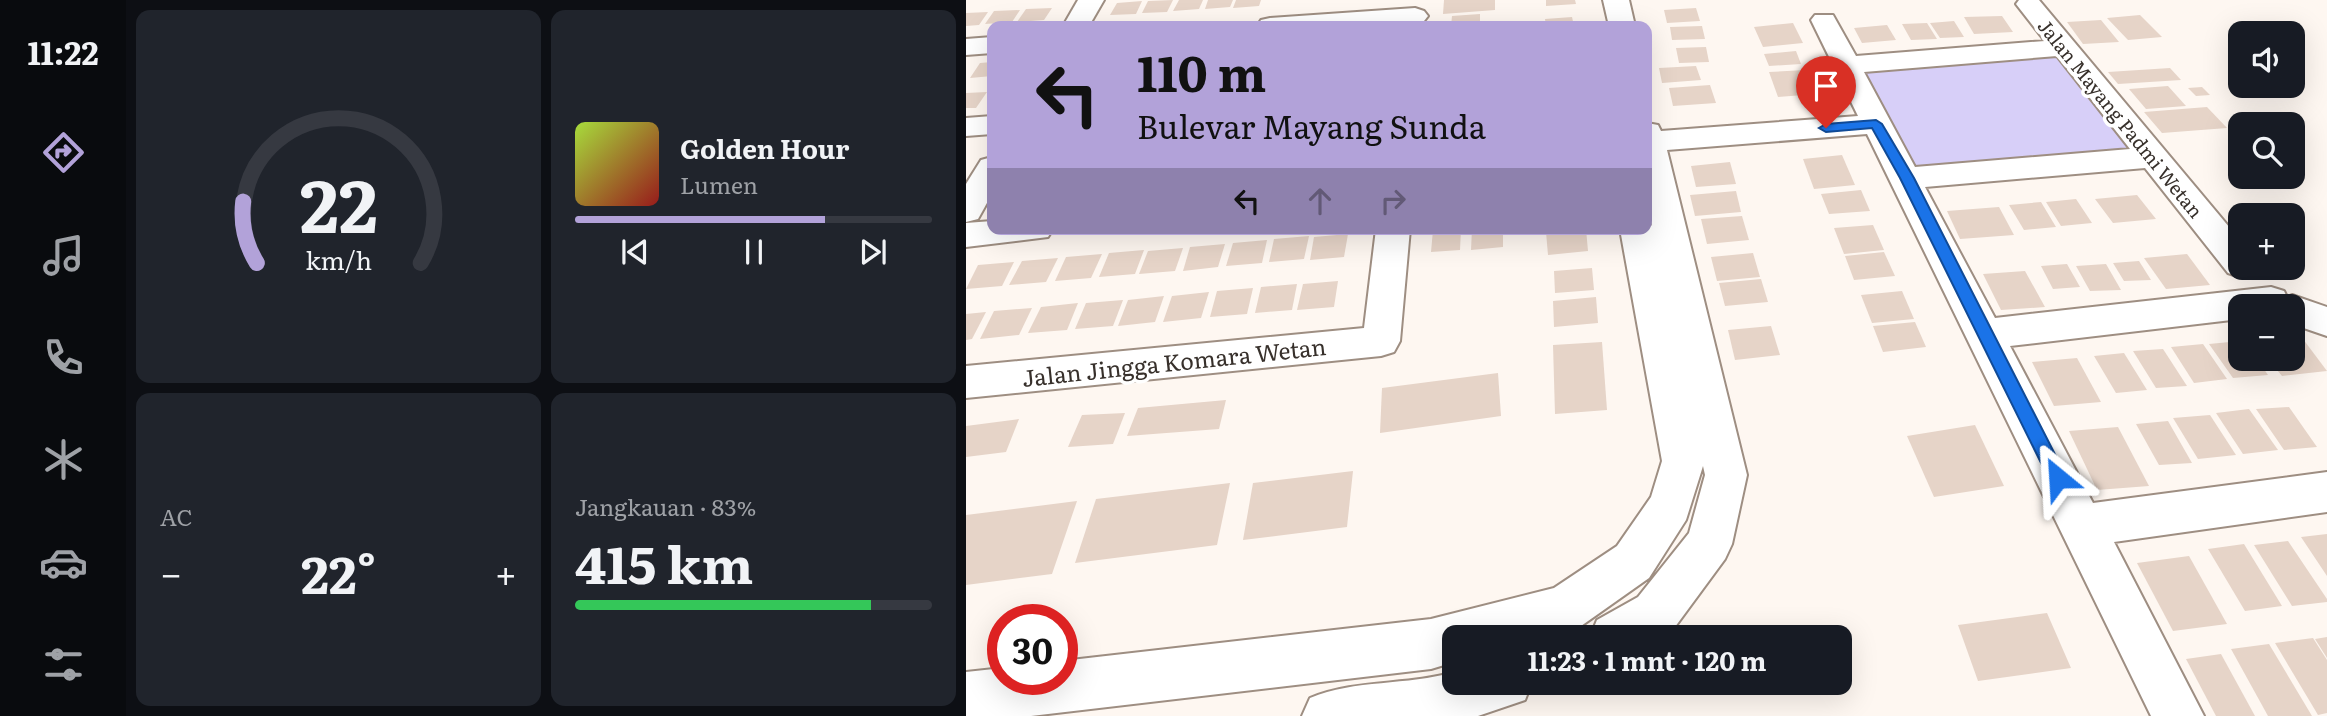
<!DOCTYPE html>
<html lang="id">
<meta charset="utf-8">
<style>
:root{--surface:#171b24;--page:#20242c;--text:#f1f3f6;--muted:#9ea1a6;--line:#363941;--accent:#b2a2d9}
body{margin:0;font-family:Literata,serif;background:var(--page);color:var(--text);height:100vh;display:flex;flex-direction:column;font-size:26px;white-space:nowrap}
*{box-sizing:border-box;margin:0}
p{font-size:23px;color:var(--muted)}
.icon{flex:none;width:38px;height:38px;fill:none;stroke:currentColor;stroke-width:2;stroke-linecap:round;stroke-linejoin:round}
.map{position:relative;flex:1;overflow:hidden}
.side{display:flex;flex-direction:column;gap:10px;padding:10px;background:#0d0f14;width:840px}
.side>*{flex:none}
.hud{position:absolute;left:21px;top:21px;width:665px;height:214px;border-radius:14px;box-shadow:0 7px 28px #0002;background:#b2a2d9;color:#111;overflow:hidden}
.fabs{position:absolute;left:1262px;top:21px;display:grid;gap:14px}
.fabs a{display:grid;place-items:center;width:77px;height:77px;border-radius:14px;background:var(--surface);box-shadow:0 7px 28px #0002;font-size:35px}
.speed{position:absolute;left:21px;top:604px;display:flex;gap:14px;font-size:35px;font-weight:700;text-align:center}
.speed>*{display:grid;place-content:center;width:91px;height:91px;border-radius:50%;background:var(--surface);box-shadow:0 7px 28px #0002;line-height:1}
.speed .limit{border:10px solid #d22;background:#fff;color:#111}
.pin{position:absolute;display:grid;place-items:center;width:60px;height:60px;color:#fff;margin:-72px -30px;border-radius:50% 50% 50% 0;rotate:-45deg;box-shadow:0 0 7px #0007}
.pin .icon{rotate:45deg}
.me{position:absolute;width:77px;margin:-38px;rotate:333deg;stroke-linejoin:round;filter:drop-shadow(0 0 5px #0008)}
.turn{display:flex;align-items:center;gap:24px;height:147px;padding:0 35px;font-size:32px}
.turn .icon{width:91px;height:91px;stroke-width:2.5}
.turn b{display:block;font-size:49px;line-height:60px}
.lanes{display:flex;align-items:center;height:66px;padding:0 35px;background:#0003;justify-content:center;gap:35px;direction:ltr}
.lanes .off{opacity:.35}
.big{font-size:52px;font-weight:700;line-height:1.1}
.side .widget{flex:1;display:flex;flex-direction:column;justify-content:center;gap:10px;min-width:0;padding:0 24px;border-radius:14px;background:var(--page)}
.side .dial{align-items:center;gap:0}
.dial svg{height:182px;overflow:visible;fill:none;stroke:var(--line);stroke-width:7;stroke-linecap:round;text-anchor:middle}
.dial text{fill:var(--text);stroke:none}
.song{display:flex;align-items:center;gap:21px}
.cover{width:84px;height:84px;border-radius:10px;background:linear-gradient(135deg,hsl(80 70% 55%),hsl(0 70% 35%))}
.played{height:7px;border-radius:4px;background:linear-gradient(90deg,var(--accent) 70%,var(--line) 70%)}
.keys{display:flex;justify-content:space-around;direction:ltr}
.heat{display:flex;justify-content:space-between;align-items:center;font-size:38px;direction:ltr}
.charge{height:10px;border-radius:5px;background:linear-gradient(90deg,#34c759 83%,var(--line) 0)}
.side .tiles{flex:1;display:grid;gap:10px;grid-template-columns:repeat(2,1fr)}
.trip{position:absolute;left:476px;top:625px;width:410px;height:70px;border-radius:14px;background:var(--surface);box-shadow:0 7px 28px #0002;font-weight:700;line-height:70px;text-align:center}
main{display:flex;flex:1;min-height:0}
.dock{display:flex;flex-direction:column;width:126px;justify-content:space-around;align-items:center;background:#090b0e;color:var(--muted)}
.dock .icon{width:49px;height:49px}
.dock .on{color:var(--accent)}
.dock b{font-size:32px;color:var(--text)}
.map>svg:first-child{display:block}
.green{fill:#d7cff8}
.building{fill:#e6d4c8}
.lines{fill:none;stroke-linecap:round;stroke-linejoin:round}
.minor-casing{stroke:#9e8e82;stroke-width:4}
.minor{fill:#fff;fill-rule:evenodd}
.route{fill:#1a73e8;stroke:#114b97;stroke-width:2}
.labels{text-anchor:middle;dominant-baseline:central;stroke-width:7;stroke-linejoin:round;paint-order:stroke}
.far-street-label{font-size:19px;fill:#37302b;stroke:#fff}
.street-label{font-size:23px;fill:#37302b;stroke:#fff}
</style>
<main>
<nav class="dock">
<b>11:22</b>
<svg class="icon on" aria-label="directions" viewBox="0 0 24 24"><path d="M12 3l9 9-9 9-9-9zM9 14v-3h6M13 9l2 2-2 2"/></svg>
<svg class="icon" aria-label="music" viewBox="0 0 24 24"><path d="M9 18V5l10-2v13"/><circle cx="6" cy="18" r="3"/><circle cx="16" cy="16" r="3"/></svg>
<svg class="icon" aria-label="phone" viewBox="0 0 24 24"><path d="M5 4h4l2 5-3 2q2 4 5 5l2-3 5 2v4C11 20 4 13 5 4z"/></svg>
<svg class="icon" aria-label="climate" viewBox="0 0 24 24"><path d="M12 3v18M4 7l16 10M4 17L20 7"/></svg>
<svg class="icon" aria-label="car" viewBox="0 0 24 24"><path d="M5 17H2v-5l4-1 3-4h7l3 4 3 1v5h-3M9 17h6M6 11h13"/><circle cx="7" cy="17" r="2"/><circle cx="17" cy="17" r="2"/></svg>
<svg class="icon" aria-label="filters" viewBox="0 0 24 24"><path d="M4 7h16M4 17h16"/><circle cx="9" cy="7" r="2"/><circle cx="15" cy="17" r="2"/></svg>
</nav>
<section class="side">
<div class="tiles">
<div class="widget dial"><svg viewBox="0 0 100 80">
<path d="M14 69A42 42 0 1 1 86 69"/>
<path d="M14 69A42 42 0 0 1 8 42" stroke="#b2a2d9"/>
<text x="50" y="56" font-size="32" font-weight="700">22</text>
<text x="50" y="72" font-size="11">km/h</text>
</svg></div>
<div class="widget">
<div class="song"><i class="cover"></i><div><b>Golden Hour</b><p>Lumen</p></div></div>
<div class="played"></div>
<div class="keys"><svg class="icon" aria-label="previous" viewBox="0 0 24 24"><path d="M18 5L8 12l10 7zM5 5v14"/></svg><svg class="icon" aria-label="pause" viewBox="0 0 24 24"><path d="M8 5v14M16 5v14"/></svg><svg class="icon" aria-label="next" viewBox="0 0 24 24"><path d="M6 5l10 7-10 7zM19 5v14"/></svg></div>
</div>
<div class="widget"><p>AC</p>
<div class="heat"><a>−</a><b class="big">22°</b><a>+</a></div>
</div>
<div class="widget"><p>Jangkauan · 83%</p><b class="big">415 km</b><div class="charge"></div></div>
</div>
</section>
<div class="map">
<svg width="1361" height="716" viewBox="0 0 1361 716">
<rect width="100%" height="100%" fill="#fef7f1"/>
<!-- green -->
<polygon class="green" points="1094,53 1172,148 951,170 897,71"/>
<!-- building -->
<g class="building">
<polygon points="207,0 201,12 176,13 182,1"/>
<polygon points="213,0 237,0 233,9 207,11"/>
<polygon points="242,0 267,0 264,7 239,9"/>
<polygon points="270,0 295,0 293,6 267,8"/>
<polygon points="478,0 529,0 529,10 477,14"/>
<polygon points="580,0 609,0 610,4 580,6"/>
<polygon points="176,1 170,14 144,15 151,3"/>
<polygon points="86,8 78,20 51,22 60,9"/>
<polygon points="730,8 734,21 701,23 698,10"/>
<polygon points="54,10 46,22 19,24 28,11"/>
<polygon points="22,12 13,25 0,26 0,13"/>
<polygon points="514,14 514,26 485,26 486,16"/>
<polygon points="1174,15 1196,37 1162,40 1141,18"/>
<polygon points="1036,16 1047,32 1008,34 998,17"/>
<polygon points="606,17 608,26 580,26 579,19"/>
<polygon points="1135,20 1153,42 1117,44 1101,22"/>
<polygon points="988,21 998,37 974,38 964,23"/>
<polygon points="827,23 837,43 797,47 788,27"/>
<polygon points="961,23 971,39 945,40 936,24"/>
<polygon points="921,25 930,40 896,43 888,28"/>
<polygon points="736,26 739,39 706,40 704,27"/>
<polygon points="740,47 743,62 713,63 710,48"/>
<polygon points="830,51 835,64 803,66 798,54"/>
<polygon points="26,62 26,76 4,78 14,63"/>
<polygon points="730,66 735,80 696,83 693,68"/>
<polygon points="1204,68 1215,80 1152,84 1142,72"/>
<polygon points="839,70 850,94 812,97 803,72"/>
<polygon points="744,85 750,103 707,106 703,88"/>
<polygon points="1202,86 1220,106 1180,109 1163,89"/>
<polygon points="1236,87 1244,95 1230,96 1222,88"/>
<polygon points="21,92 10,108 0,108 0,93"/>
<polygon points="1241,107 1261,128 1196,133 1178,112"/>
<polygon points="876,155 889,185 848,189 837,159"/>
<polygon points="764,162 770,184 730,187 725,166"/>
<polygon points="895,190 904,211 863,214 855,194"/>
<polygon points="770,191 775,212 729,216 724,195"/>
<polygon points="1171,195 1190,219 1147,223 1129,199"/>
<polygon points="1110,199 1126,223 1095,226 1080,202"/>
<polygon points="1075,202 1090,227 1058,230 1043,205"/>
<polygon points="1033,207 1048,235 994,239 981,211"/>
<polygon points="776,216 783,240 741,244 735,219"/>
<polygon points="907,225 918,250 878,254 868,228"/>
<polygon points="495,229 494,250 465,252 467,230"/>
<polygon points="506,229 537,229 537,247 505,250"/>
<polygon points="620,229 622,251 582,255 580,232"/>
<polygon points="382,234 378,257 344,260 348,237"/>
<polygon points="343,236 338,259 303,262 308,239"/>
<polygon points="301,240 296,263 260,266 267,243"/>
<polygon points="259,244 252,267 217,271 224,247"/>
<polygon points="217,248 209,271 173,274 182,251"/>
<polygon points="178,250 169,274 133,277 143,253"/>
<polygon points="918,252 929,276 888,280 879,256"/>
<polygon points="787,253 794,277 751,281 745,257"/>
<polygon points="136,254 125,278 89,281 100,257"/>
<polygon points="1221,254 1244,285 1200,289 1178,258"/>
<polygon points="92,258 80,282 43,285 56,261"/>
<polygon points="1173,261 1185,280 1158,281 1147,263"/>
<polygon points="48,262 36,286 0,289 12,265"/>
<polygon points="1101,264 1114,287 1087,289 1075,266"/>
<polygon points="1140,264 1155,290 1124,291 1110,266"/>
<polygon points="626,268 628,290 589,293 588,271"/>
<polygon points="1059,271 1079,307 1035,310 1017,274"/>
<polygon points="795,279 802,302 759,306 753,283"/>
<polygon points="372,281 368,307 331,310 337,284"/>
<polygon points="331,284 326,310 289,313 295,287"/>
<polygon points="287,288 281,314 244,317 251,291"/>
<polygon points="936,291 948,319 906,323 895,295"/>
<polygon points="243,292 235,318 197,322 206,296"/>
<polygon points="198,296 189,322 152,326 162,300"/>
<polygon points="630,297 632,323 588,327 587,301"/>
<polygon points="157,300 147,326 109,329 120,303"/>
<polygon points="112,303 101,330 62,333 75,307"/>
<polygon points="66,308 53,335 14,339 28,311"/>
<polygon points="20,312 6,339 0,340 0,314"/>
<polygon points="949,322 960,347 917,352 907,326"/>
<polygon points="805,326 814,355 769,360 762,330"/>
<polygon points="1334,335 1361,371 1316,376 1302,359 1326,359 1326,336"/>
<polygon points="1274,341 1274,359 1291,359 1302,375 1267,378 1243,344"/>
<polygon points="636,342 641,410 589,414 587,345"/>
<polygon points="1237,344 1261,379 1228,383 1205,347"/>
<polygon points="1197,349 1221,386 1190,388 1167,351"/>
<polygon points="1158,353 1181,390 1150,393 1128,356"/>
<polygon points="1111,358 1135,402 1088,406 1066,362"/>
<polygon points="532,373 535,416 414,433 416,388"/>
<polygon points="260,400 253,429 161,436 172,408"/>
<polygon points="1323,407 1351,447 1318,450 1290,409"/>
<polygon points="1283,409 1312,450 1277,454 1250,413"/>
<polygon points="159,413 147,444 102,447 116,415"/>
<polygon points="1244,415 1270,455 1232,459 1207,418"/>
<polygon points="53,419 40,452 0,457 0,426"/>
<polygon points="1202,421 1226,463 1193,465 1170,424"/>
<polygon points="1009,425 1038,486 968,497 941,436"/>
<polygon points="1152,427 1183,486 1131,490 1103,431"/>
<polygon points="387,471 381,527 277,540 287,483"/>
<polygon points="264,483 251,545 109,563 130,499"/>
<polygon points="111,501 86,574 0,585 0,515"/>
<polygon points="1361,534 1361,576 1335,537"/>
<polygon points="1322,541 1361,599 1361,602 1326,606 1288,545"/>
<polygon points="1278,544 1316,606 1279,611 1242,549"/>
<polygon points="1223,556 1261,624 1207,631 1171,563"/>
<polygon points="1081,613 1105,668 1012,681 992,625"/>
<polygon points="1361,637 1361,658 1349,639"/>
<polygon points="1347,638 1361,660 1361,713 1352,715 1309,643"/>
<polygon points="1303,644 1346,716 1302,716 1265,649"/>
<polygon points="1255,654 1289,716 1250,716 1220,659"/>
</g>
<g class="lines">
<!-- minor casing -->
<g class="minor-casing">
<g id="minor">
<polygon points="112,0 138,0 123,26 97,26"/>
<polygon points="637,0 663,0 669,26 643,26"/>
<path d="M1053,0h20l201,240v28h15l-3,5 -12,4 -12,-4 -83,-105 -220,19 70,131 276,-31 13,4 3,6 5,-2 35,12v29l-35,-12v-18h-52v13l-230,27 83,157 234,-31v40l-213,30 90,174h-53l-284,-582 -200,16 80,325 -15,69 -7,15 -53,72 -10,6h-72l7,-17 41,-23 51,-64 16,-58 -2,-9 -17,54 -37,58 -68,48 -32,11h-95v25l-23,7 -400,47h-65v-44l37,-4v11h59v-18l369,-42 123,-31 63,-42 34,-49 11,-36 -42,-232h27v-9l5,6 -5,-24v-79l11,2 3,6 197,-15 -47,-96 4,-5h18l23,41 189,-15 -29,-37zM1091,56l73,93 -215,18 -51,-95z"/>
<polygon points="449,8 458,11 462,16 458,21 412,26 291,26 295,20 304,18"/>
<polygon points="26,37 26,53 0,55 0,39"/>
<polygon points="26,116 26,134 0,136 0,118"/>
<polygon points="26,157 26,194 12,219 0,222 0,184 15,160"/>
<polygon points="26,221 26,229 87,229 82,237 0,247 0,223"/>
<polygon points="410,229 444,229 434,341 428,352 415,356 0,398 0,366 398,328"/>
<path d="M488,672v10h78l-7,18 -47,16h-176l8,-18c45,-19 97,-12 144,-26z"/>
</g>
</g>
<!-- minor -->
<use href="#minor" class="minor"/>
</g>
<!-- route -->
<polygon class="route" points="910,120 916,124 948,178 1098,472 1101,478 1098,483 1085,483 934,178 906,128 860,132 853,128 860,124"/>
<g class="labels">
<!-- far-street labels -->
<g class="far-street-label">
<text transform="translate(1155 118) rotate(51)">Jalan Mayang Padmi Wetan</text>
</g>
<!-- street labels -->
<g class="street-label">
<text transform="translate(208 361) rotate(-6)">Jalan Jingga Komara Wetan</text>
</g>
</g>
</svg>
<div class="fabs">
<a><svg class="icon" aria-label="sound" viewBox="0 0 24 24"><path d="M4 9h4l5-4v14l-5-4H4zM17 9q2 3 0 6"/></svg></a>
<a><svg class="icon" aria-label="search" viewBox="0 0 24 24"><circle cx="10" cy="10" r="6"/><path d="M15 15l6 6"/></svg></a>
<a>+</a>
<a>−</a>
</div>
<div class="speed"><div class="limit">30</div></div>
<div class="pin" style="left:860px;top:128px;background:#d93025"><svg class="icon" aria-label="arrive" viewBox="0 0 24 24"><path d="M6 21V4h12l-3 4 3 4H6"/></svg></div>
<svg class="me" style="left:1092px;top:478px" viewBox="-20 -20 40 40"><path d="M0-17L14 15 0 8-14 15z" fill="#1a73e8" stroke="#fff" stroke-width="4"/></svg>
<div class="trip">11:23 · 1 mnt · 120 m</div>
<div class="hud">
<div class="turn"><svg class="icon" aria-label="left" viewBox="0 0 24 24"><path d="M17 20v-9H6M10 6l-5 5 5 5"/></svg><div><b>110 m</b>Bulevar Mayang Sunda</div></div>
<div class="lanes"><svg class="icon" aria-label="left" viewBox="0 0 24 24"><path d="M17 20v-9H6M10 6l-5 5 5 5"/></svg><svg class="icon off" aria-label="ahead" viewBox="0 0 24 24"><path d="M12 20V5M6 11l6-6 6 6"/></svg><svg class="icon off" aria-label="right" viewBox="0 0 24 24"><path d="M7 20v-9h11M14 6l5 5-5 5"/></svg></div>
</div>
</div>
</main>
